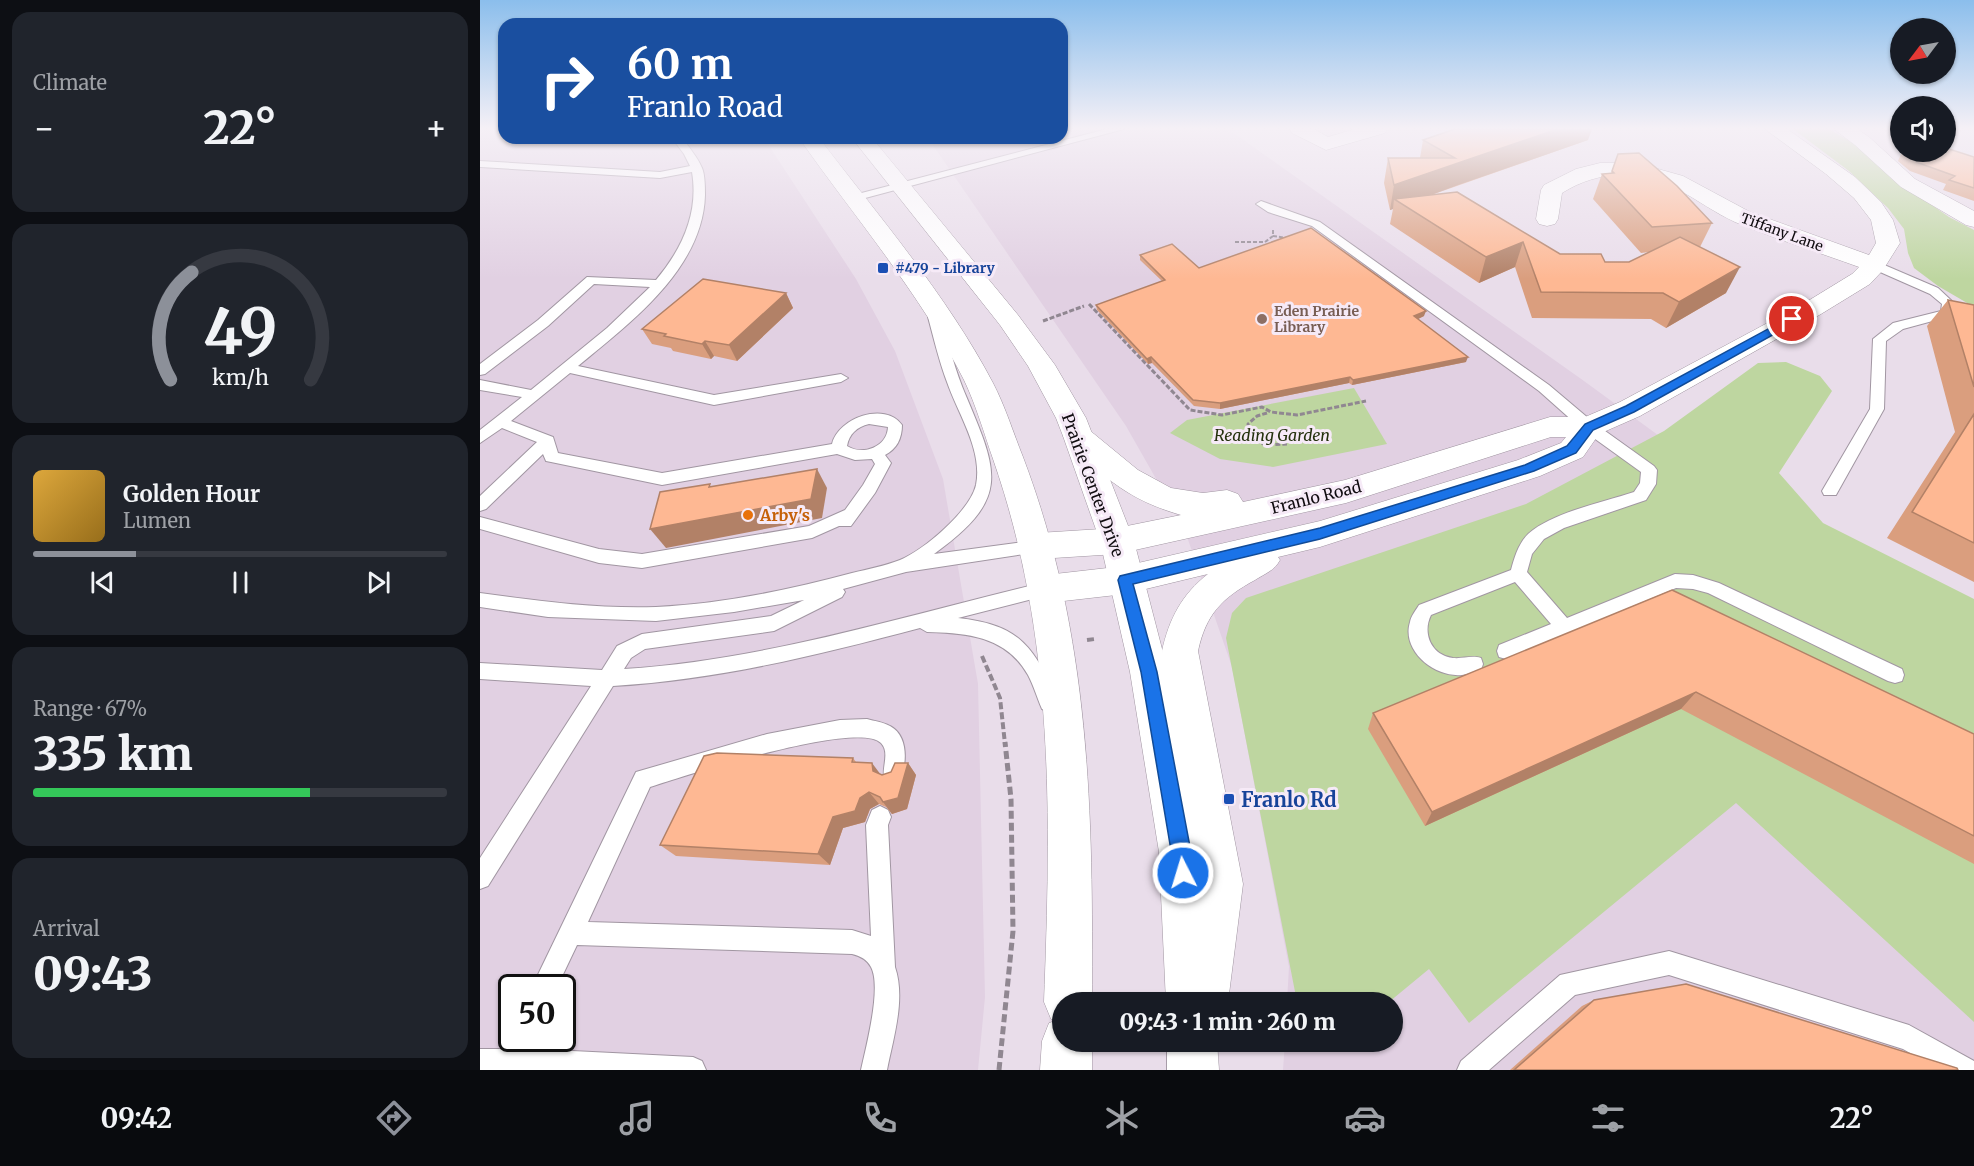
<!DOCTYPE html>
<meta charset="utf-8">
<style>
:root{--surface:#171b24;--page:#20242c;--text:#f1f3f6;--muted:#9ea1a6;--line:#363941;--accent:#8c9099}
body{margin:0;font-family:Merriweather,serif;background:var(--page);color:var(--text);height:100vh;display:flex;flex-direction:column;font-size:22px;white-space:nowrap}
*{box-sizing:border-box;margin:0}
p{font-size:20px;color:var(--muted)}
.icon{flex:none;width:33px;height:33px;fill:none;stroke:currentColor;stroke-width:2;stroke-linecap:round;stroke-linejoin:round}
.map{position:relative;flex:1;overflow:hidden}
.sheet{display:flex;flex-direction:column;gap:12px;padding:12px;background:#0d0f14;width:480px}
.sheet>*{flex:none}
.top-card{position:absolute;left:18px;top:18px;width:570px;height:126px;border-radius:18px;box-shadow:0 2px 4px #0004;background:#1a4fa0;color:#fff;overflow:hidden}
.needle{width:39px;rotate:238deg}
.tools{position:absolute;left:1410px;top:18px;display:grid;gap:12px}
.tools a{display:grid;place-items:center;width:66px;height:66px;border-radius:50%;background:var(--surface);box-shadow:0 2px 4px #0004;font-size:30px}
.speed{position:absolute;left:18px;top:974px;display:flex;gap:12px;font-size:30px;font-weight:700;text-align:center}
.speed>*{display:grid;place-content:center;width:78px;height:78px;border-radius:50%;background:var(--surface);box-shadow:0 2px 4px #0004;line-height:1}
.speed .limit{border:3px solid #111;border-radius:9px;background:#fff;color:#111}
.pin{position:absolute;display:grid;place-items:center;width:51px;height:51px;color:#fff;margin:-26px;border:3px solid #fff;border-radius:50%;box-shadow:0 2px 6px #0007}
.me{position:absolute;width:66px;margin:-33px;rotate:355deg;stroke-linejoin:round;filter:drop-shadow(0 0 4px #0008)}
.turn{display:flex;align-items:center;gap:21px;height:126px;padding:0 30px;font-size:27px}
.turn .icon{width:78px;height:78px;stroke-width:2.5}
.turn b{display:block;font-size:42px;line-height:51px}
.big{font-size:45px;font-weight:800;line-height:1.1}
.sheet .tile{flex:1;display:flex;flex-direction:column;justify-content:center;gap:9px;min-width:0;padding:0 21px;border-radius:18px;background:var(--page)}
.sheet .dial{align-items:center;gap:0}
.dial svg{height:156px;overflow:visible;fill:none;stroke:var(--line);stroke-width:7;stroke-linecap:round;text-anchor:middle}
.dial text{fill:var(--text);stroke:none}
.song{display:flex;align-items:center;gap:18px}
.cover{width:72px;height:72px;border-radius:9px;background:linear-gradient(135deg,hsl(40 70% 55%),hsl(40 70% 35%))}
.played{height:6px;border-radius:3px;background:linear-gradient(90deg,var(--accent) 25%,var(--line) 25%)}
.keys{display:flex;justify-content:space-around;direction:ltr}
.heat{display:flex;justify-content:space-between;align-items:center;font-size:33px;direction:ltr}
.charge{height:9px;border-radius:4px;background:linear-gradient(90deg,#34c759 67%,var(--line) 0)}
.trip{position:absolute;left:572px;top:992px;width:351px;height:60px;border-radius:30px;background:var(--surface);box-shadow:0 2px 4px #0004;font-weight:800;line-height:60px;text-align:center}
.tabs{display:flex;height:96px;justify-content:space-around;align-items:center;background:#090b0e;color:var(--muted)}
.tabs .icon{width:42px;height:42px}
.tabs .current{color:var(--accent)}
.tabs b{font-size:27px;color:var(--text)}
main{display:flex;flex:1;min-height:0}
.map>svg:first-child{display:block}
.built{fill:#e1d0e2;fill-rule:evenodd}
.green{fill:#bed6a0}
.lines{fill:none;stroke-linecap:round;stroke-linejoin:round}
.service-casing{stroke:#a196a2;stroke-width:2}
.minor-casing{stroke:#a196a2;stroke-width:1}
.secondary-casing{stroke:#a196a2;stroke-width:1}
.path-far3{stroke:#908791;stroke-width:2;stroke-dasharray:4 2;stroke-linecap:butt}
.path-far2{stroke:#908791;stroke-width:3;stroke-dasharray:5 2;stroke-linecap:butt}
.path-far1{stroke:#908791;stroke-width:4;stroke-dasharray:7 3;stroke-linecap:butt}
.path{stroke:#908791;stroke-width:5;stroke-dasharray:8 4;stroke-linecap:butt}
.service{fill:#fff;fill-rule:evenodd}
.minor{fill:#fff;fill-rule:evenodd}
.secondary{fill:#fff;fill-rule:evenodd}
.wall{fill:#da9e7e}
.shaded-wall{fill:#b28167}
.building{fill:#feb893;stroke:#b28167;stroke-width:1.5}
.route{fill:#1a73e8;stroke:#114b97;stroke-width:1.5}
.transit-dot{fill:#1a4fb4;stroke:#f6eaf7;stroke-width:2}
.education-dot{fill:#8d6e63;stroke:#f6eaf7;stroke-width:2}
.food-dot{fill:#e8710a;stroke:#f6eaf7;stroke-width:2}
.labels{text-anchor:middle;dominant-baseline:central;stroke-width:6;stroke-linejoin:round;paint-order:stroke}
.far-street-label{font-size:14px;fill:#100c10;stroke:#f6eaf7}
.far-transit-label{font-size:14px;font-weight:bold;fill:#164399;stroke:#f6eaf7;text-anchor:start}
.far-education-label{font-size:14px;font-weight:bold;fill:#785e54;stroke:#f6eaf7;text-anchor:start}
.park-label{font-size:16px;font-style:italic;fill:#24310e;stroke:#f6eaf7}
.street-label{font-size:16px;fill:#100c10;stroke:#f6eaf7}
.food-label{font-size:16px;font-weight:bold;fill:#c56008;stroke:#f6eaf7;text-anchor:start}
.near-transit-label{font-size:20px;font-weight:bold;fill:#164399;stroke:#f6eaf7;text-anchor:start}
</style>
<main>
<section class="sheet">
<div class="tile"><p>Climate</p>
<div class="heat"><a>−</a><b class="big">22°</b><a>+</a></div>
</div>
<div class="tile dial"><svg viewBox="0 0 100 80">
<path d="M14 69A42 42 0 1 1 86 69"/>
<path d="M14 69A42 42 0 0 1 25 14" stroke="#8c9099"/>
<text x="50" y="56" font-size="32" font-weight="700">49</text>
<text x="50" y="72" font-size="11">km/h</text>
</svg></div>
<div class="tile">
<div class="song"><i class="cover"></i><div><b>Golden Hour</b><p>Lumen</p></div></div>
<div class="played"></div>
<div class="keys"><svg class="icon" aria-label="previous" viewBox="0 0 24 24"><path d="M18 5L8 12l10 7zM5 5v14"/></svg><svg class="icon" aria-label="pause" viewBox="0 0 24 24"><path d="M8 5v14M16 5v14"/></svg><svg class="icon" aria-label="next" viewBox="0 0 24 24"><path d="M6 5l10 7-10 7zM19 5v14"/></svg></div>
</div>
<div class="tile"><p>Range · 67%</p><b class="big">335 km</b><div class="charge"></div></div>
<div class="tile"><p>Arrival</p><b class="big">09:43</b></div>
</section>
<div class="map">
<svg width="1494" height="1070" viewBox="0 0 1494 1070">
<rect width="100%" height="100%" fill="#e9ddea"/>
<!-- built -->
<g class="built">
<path d="M0,129h24v9h260l92,141 39,72 48,128 35,205 7,313 -7,73h-498zM32,987h50v51h-50z"/>
<polygon points="582,129 748,129 1104,381 1494,666 1494,1070 803,1070 805,1041 912,1041 912,1002 807,1002 809,967 752,667 704,528 646,426 448,138 582,138"/>
</g>
<!-- green -->
<g class="green">
<polygon points="1313,129 1349,129 1378,146 1413,178 1469,217 1494,230 1494,307 1458,286 1434,268 1428,253 1424,229 1408,208 1369,171"/>
<polygon points="1306,362 1340,376 1352,391 1299,473 1343,523 1494,599 1494,1022 1256,803 989,1023 949,969 909,1002 817,1002 746,638 752,613 766,598 1046,504 1184,431 1278,363"/>
<polygon points="874,388 907,444 793,467 740,459 690,433 707,420"/>
</g>
<g class="lines">
<!-- service casing -->
<g class="service-casing">
<g id="service">
<polygon points="627,129 644,129 374,201 369,198 370,196"/>
<path d="M192,138h10c7,9 16,20 20,30 3,7 3,19 3,27 -2,74 -75,128 -127,171l136,29 127,-21 7,4 -7,4 -127,23 -144,-32 -59,48 42,16 5,16 104,20 170,-29c6,-26 53,-43 70,-19 0,13 -5,24 -17,30l6,8 -16,30 -24,33h-12l-27,12 -170,30 -43,-5 -119,-34v-12l119,32 43,5 167,-28 36,-16 18,-25 12,-21 -3,-5 -17,1 -18,-6 -175,31 -111,-23 -5,-1 -3,-7 -57,55 -6,2v-15l57,-54 -35,-14 -22,15v-13l42,-33 -42,-7v-10l51,10 76,-62 43,-41 -56,-3 -46,42 -63,48 -5,1v-11l58,-44 49,-43 69,3c26,-31 43,-67 36,-108l-32,6 -180,-11v-6l180,11 30,-6 -6,-12zM389,424l19,3c-1,20 -25,29 -41,19 2,-12 10,-19 22,-22z"/>
<path d="M781,201l59,21 229,163 45,38 60,43 3,4 -1,14 -10,16 -82,28 -20,11 -12,15 -5,18 40,46 108,-44 18,1 26,8 183,86 2,6 -2,6 -7,2 -7,-2 -180,-88 -15,-4 -17,-1 -170,71 -7,-2 -2,-6 2,-6 52,-21 -36,-42 -84,33c-9,18 0,40 22,43 10,1 18,-3 28,0l2,6 -2,6c-6,2 -13,4 -19,5 -27,3 -61,-24 -52,-53 1,-6 6,-12 9,-17l92,-35c4,-15 9,-31 22,-40 26,-19 71,-28 101,-38l6,-9 1,-11 -57,-41 -45,-40 -227,-165 -44,-14 -12,-8z"/>
<polygon points="1395,261 1458,288 1474,303 1471,316 1423,329 1406,341 1404,409 1356,495 1344,495 1342,491 1390,409 1393,339 1413,323 1461,311 1462,304 1450,294 1391,268 1389,265"/>
<path d="M454,313l6,4c9,27 15,54 26,79 33,78 44,103 -32,158l104,-14 6,1 2,5 -2,5 -138,21 -63,17 2,3 -3,5 -68,34 -129,18 -14,9 -7,11c144,-9 282,-54 422,-87l6,2 3,5 -3,5 -94,24c64,7 76,30 101,85l-3,6 -7,3 -7,-3c-5,-11 -8,-23 -14,-34 -22,-39 -61,-42 -101,-43l-7,-4c-102,27 -202,52 -307,58l-125,200 -8,3v-31l111,-172 -111,-7v-16l122,7 15,-24 25,-12 129,-18 33,-16 -70,12 -78,9 -108,-4 -68,-10v-14c58,8 117,16 176,14 66,-3 133,-17 196,-34 16,-4 33,-7 48,-13 24,-10 70,-49 76,-75 7,-35 -18,-71 -29,-103 -8,-21 -13,-43 -19,-65z"/>
<path d="M387,719c7,2 16,3 23,7 19,10 17,39 9,56l-7,3 -7,-3c-5,-12 6,-29 -4,-39 -24,-23 -197,33 -231,44l-62,135 264,8 19,6 -5,-111 6,-15 8,-4 8,4 3,7 -3,8 7,142c11,32 -2,72 -8,103h-26c5,-23 21,-83 10,-103 -4,-8 -11,-11 -19,-13l-275,-9 -20,42h-25l104,-215 131,-38 73,-14z"/>
<polygon points="1189,951 1429,1025 1494,1061 1494,1070 1460,1070 1423,1049 1189,975 1095,995 1009,1070 977,1070 981,1061 1080,975"/>
<polygon points="32,1036 32,1038 56,1038 52,1049 213,1057 222,1061 226,1070 0,1070 0,1049 27,1049"/>
</g>
</g>
<!-- minor casing -->
<g class="minor-casing">
<g id="minor">
<polygon points="810,129 834,129 848,137 875,129 907,129 905,133 846,150 812,133"/>
<path d="M1285,129h22l68,48 26,25 12,18 7,23 -17,27 -13,14 -49,30 -181,102 -41,18 -16,23 -43,19 -220,71 -42,10 2,3c-6,11 -14,13 -25,20 -33,18 -49,34 -57,71l45,233 -15,118h-48l19,-118 -37,-233c7,-32 20,-57 46,-77l-83,20 -79,9 -12,-4 -5,-10 5,-10 12,-4 79,-9 195,-45 198,-61 43,-17 5,-6h-15l-205,66 -229,51 -79,5 -12,-4 -5,-9 5,-9 12,-4 79,-5 64,-13c-52,-15 -75,-36 -113,-72l-5,-7 5,-7 10,-3 10,3 50,41 33,18 32,5 24,-3 11,4 5,8 102,-22 205,-63h35l35,-15 183,-98 49,-30 7,-7c-41,-15 -84,-28 -124,-45 -20,-9 -37,-22 -56,-32 -39,-20 -79,-21 -117,3l-4,26 -3,5 -8,2 -8,-2 -3,-5 5,-29 3,-5 32,-16 24,-6h25l26,4 32,9 67,36 119,43 7,-12 -5,-23 -17,-22 -28,-24z"/>
<polygon points="1354,129 1377,129 1389,137 1435,179 1494,211 1494,227 1486,225 1421,187 1375,145"/>
</g>
</g>
<!-- secondary casing -->
<g class="secondary-casing">
<g id="secondary">
<path d="M319,138h20c59,77 129,159 174,245 12,23 20,49 30,74 68,179 70,356 69,545h-30v39h30v29h-52l2,-29 7,-18 6,-2 -4,-2 -7,-17c7,-185 11,-366 -51,-543 -9,-26 -17,-54 -29,-79 -44,-87 -109,-162 -165,-242z"/>
<polygon points="372,138 392,138 538,315 575,365 606,418 613,436 654,541 688,672 723,852 734,1002 686,1002 679,852 650,672 620,541 583,436 576,418 548,366 520,325"/>
<polygon points="687,1041 737,1041 739,1070 687,1070"/>
</g>
</g>
<!-- path-far3 -->
<g class="path-far3">
<polyline points="793,236 807,238"/>
<polyline points="755,242 785,242 793,236 793,230"/>
</g>
<!-- path-far2 -->
<g class="path-far2">
<polyline points="609,304 710,410 742,415 782,407 791,412 817,415 886,401"/>
<polyline points="563,321 604,306"/>
<polyline points="787,413 777,416 768,424 770,437 785,445 807,444"/>
</g>
<!-- path-far1 -->
<g class="path-far1">
<polyline points="607,640 615,639"/>
<polyline points="502,656 520,698 525,744"/>
</g>
<!-- path -->
<polyline class="path" points="519,1070 533,931 531,799 525,742"/>
<!-- service -->
<use href="#service" class="service"/>
<!-- minor -->
<use href="#minor" class="minor"/>
<!-- secondary -->
<use href="#secondary" class="secondary"/>
</g>
<!-- wall -->
<g class="wall">
<polygon points="943,140 1108,140 954,194 1080,254 1125,262 1149,262 1169,252 1161,253 1113,199 1122,174 1131,173 1138,154 1232,223 1220,247 1246,293 1186,328 1171,319 1052,318 1035,267 999,283 910,224 913,209 910,210 904,183 908,158 940,158"/>
<polygon points="1422,152 1466,152 1494,157 1494,201 1463,190 1466,184 1430,171 1418,161"/>
<polygon points="660,255 944,316 938,319 986,362 872,385 869,383 740,409 714,406 672,363 668,364 617,310 616,305 682,281 660,260"/>
<polygon points="306,293 313,308 257,361 234,356 231,359 193,351 191,348 172,344 162,329"/>
<polygon points="1468,300 1494,305 1494,582 1407,538 1475,432 1447,326"/>
<polygon points="1192,590 1494,734 1494,864 1201,709 945,826 888,729 893,713"/>
<polygon points="373,758 376,762 402,775 411,772 428,763 436,775 427,809 412,814 406,807 399,804 390,809 385,822 363,828 350,865 196,856 180,845"/>
<polygon points="1114,1000 1478,1070 1030,1070 1102,1006"/>
</g>
<!-- shaded-wall -->
<g class="shaded-wall">
<polygon points="1078,129 1112,129 1108,140 978,185 924,205 914,199 913,209 910,210 914,185 984,161"/>
<polygon points="1043,242 1035,267 999,283 1006,257"/>
<polygon points="1260,267 1246,293 1186,328 1199,302"/>
<polygon points="306,293 313,308 257,361 249,345"/>
<polygon points="946,311 944,316 932,322 934,316"/>
<polygon points="225,341 234,356 231,359 222,344"/>
<polygon points="671,357 672,363 668,364 667,359"/>
<polygon points="988,357 986,362 872,385 873,380"/>
<polygon points="870,377 869,383 740,409 740,403"/>
<polygon points="337,469 347,488 342,518 186,548 170,529"/>
<polygon points="1216,692 1201,709 945,826 952,812"/>
<polygon points="392,763 401,775 393,771"/>
<polygon points="428,763 436,775 427,809 412,814 403,802"/>
<polygon points="389,792 399,804 390,809 385,822 363,828 350,865 338,854 353,817 380,798"/>
</g>
<!-- building -->
<g class="building">
<polygon points="975,129 1078,129 984,161 914,185 908,158 975,158 943,140"/>
<polygon points="1466,148 1494,157 1494,188 1469,180 1475,176 1436,162 1425,152 1466,152"/>
<polygon points="1159,153 1197,186 1232,223 1172,227 1122,174 1134,173 1132,171 1138,154"/>
<polygon points="977,192 1080,254 1121,254 1125,262 1149,262 1200,237 1260,267 1199,302 1183,293 1061,292 1043,242 1006,257 914,199"/>
<polygon points="831,228 946,311 934,316 988,357 873,380 870,377 740,403 713,400 671,357 667,359 616,305 685,280 660,255 692,244 719,268"/>
<polygon points="223,279 306,293 249,345 225,341 222,344 184,336 186,334 162,329"/>
<polygon points="1468,300 1494,305 1494,387"/>
<polygon points="1494,414 1494,543 1432,512"/>
<polygon points="337,469 331,499 170,529 180,492 230,484 229,487"/>
<polygon points="1192,590 1494,734 1494,836 1216,692 952,812 893,713"/>
<polygon points="237,753 373,758 372,762 392,763 393,771 402,775 411,772 415,763 428,763 418,798 403,802 400,797 389,792 380,798 375,811 353,817 338,854 180,845 224,756"/>
<polygon points="1206,984 1477,1068 1478,1070 1034,1070 1114,1000"/>
</g>
<!-- sky -->
<linearGradient id="sky" x2="0" y2="1"><stop stop-color="#8bbeec"/><stop offset="0.46" stop-color="#f5f0f6"/><stop offset="1" stop-color="#f5f0f6" stop-opacity="0"/></linearGradient>
<rect width="1494" height="279" fill="url(#sky)"/>
<!-- route -->
<polygon class="route" points="1312,316 1318,319 1316,322 1154,412 1113,430 1096,453 1054,471 840,539 653,584 677,672 711,852 712,873 709,880 703,883 696,880 661,672 638,580 640,576 840,528 1045,465 1087,446 1105,424 1146,406"/>
<!-- markers -->
<g class="transit-dot">
<rect x="397" y="262" width="12" height="12" rx="3"/>
<rect x="743" y="793" width="12" height="12" rx="3"/>
</g>
<circle class="education-dot" cx="782" cy="319" r="6"/>
<circle class="food-dot" cx="268" cy="515" r="6"/>
<g class="labels">
<!-- far-street labels -->
<g class="far-street-label">
<text transform="translate(1302 232) rotate(20)">Tiffany Lane</text>
</g>
<!-- far-transit labels -->
<g class="far-transit-label">
<text x="415" y="268">#479 - Library</text>
</g>
<!-- far-education labels -->
<g class="far-education-label">
<text x="794" y="311">Eden Prairie<tspan x="794" dy="16">Library</tspan></text>
</g>
<!-- park labels -->
<g class="park-label">
<text x="792" y="435">Reading Garden</text>
</g>
<!-- street labels -->
<g class="street-label">
<text transform="translate(613 485) rotate(70)">Prairie Center Drive</text>
<text transform="translate(836 497) rotate(-14)">Franlo Road</text>
</g>
<!-- food labels -->
<g class="food-label">
<text x="280" y="515">Arby's</text>
</g>
<!-- near-transit labels -->
<g class="near-transit-label">
<text x="761" y="799">Franlo Rd</text>
</g>
</g>
</svg>
<div class="tools">
<a><svg class="needle" viewBox="-14 -14 28 28"><path d="M0-13l5 13h-10z" fill="#e53935"/><path d="M0 13l5-13h-10z" fill="#9ea1a6"/></svg></a>
<a><svg class="icon" aria-label="sound" viewBox="0 0 24 24"><path d="M4 9h4l5-4v14l-5-4H4zM17 9q2 3 0 6"/></svg></a>
</div>
<div class="speed"><div class="limit">50</div></div>
<div class="pin" style="left:1312px;top:319px;background:#d93025"><svg class="icon" aria-label="arrive" viewBox="0 0 24 24"><path d="M6 21V4h12l-3 4 3 4H6"/></svg></div>
<svg class="me" style="left:703px;top:873px" viewBox="-20 -20 40 40"><circle r="17" fill="#1a73e8" stroke="#fff" stroke-width="3"/><path d="M0-11L8 9 0 5-8 9z" fill="#fff"/></svg>
<div class="trip">09:43 · 1 min · 260 m</div>
<div class="top-card">
<div class="turn"><svg class="icon" aria-label="right" viewBox="0 0 24 24"><path d="M7 20v-9h11M14 6l5 5-5 5"/></svg><div><b>60 m</b>Franlo Road</div></div>
</div>
</div>
</main>
<nav class="tabs">
<b>09:42</b>
<svg class="icon current" aria-label="directions" viewBox="0 0 24 24"><path d="M12 3l9 9-9 9-9-9zM9 14v-3h6M13 9l2 2-2 2"/></svg>
<svg class="icon" aria-label="music" viewBox="0 0 24 24"><path d="M9 18V5l10-2v13"/><circle cx="6" cy="18" r="3"/><circle cx="16" cy="16" r="3"/></svg>
<svg class="icon" aria-label="phone" viewBox="0 0 24 24"><path d="M5 4h4l2 5-3 2q2 4 5 5l2-3 5 2v4C11 20 4 13 5 4z"/></svg>
<svg class="icon" aria-label="climate" viewBox="0 0 24 24"><path d="M12 3v18M4 7l16 10M4 17L20 7"/></svg>
<svg class="icon" aria-label="car" viewBox="0 0 24 24"><path d="M5 17H2v-5l4-1 3-4h7l3 4 3 1v5h-3M9 17h6M6 11h13"/><circle cx="7" cy="17" r="2"/><circle cx="17" cy="17" r="2"/></svg>
<svg class="icon" aria-label="filters" viewBox="0 0 24 24"><path d="M4 7h16M4 17h16"/><circle cx="9" cy="7" r="2"/><circle cx="15" cy="17" r="2"/></svg>
<b>22°</b>
</nav>
